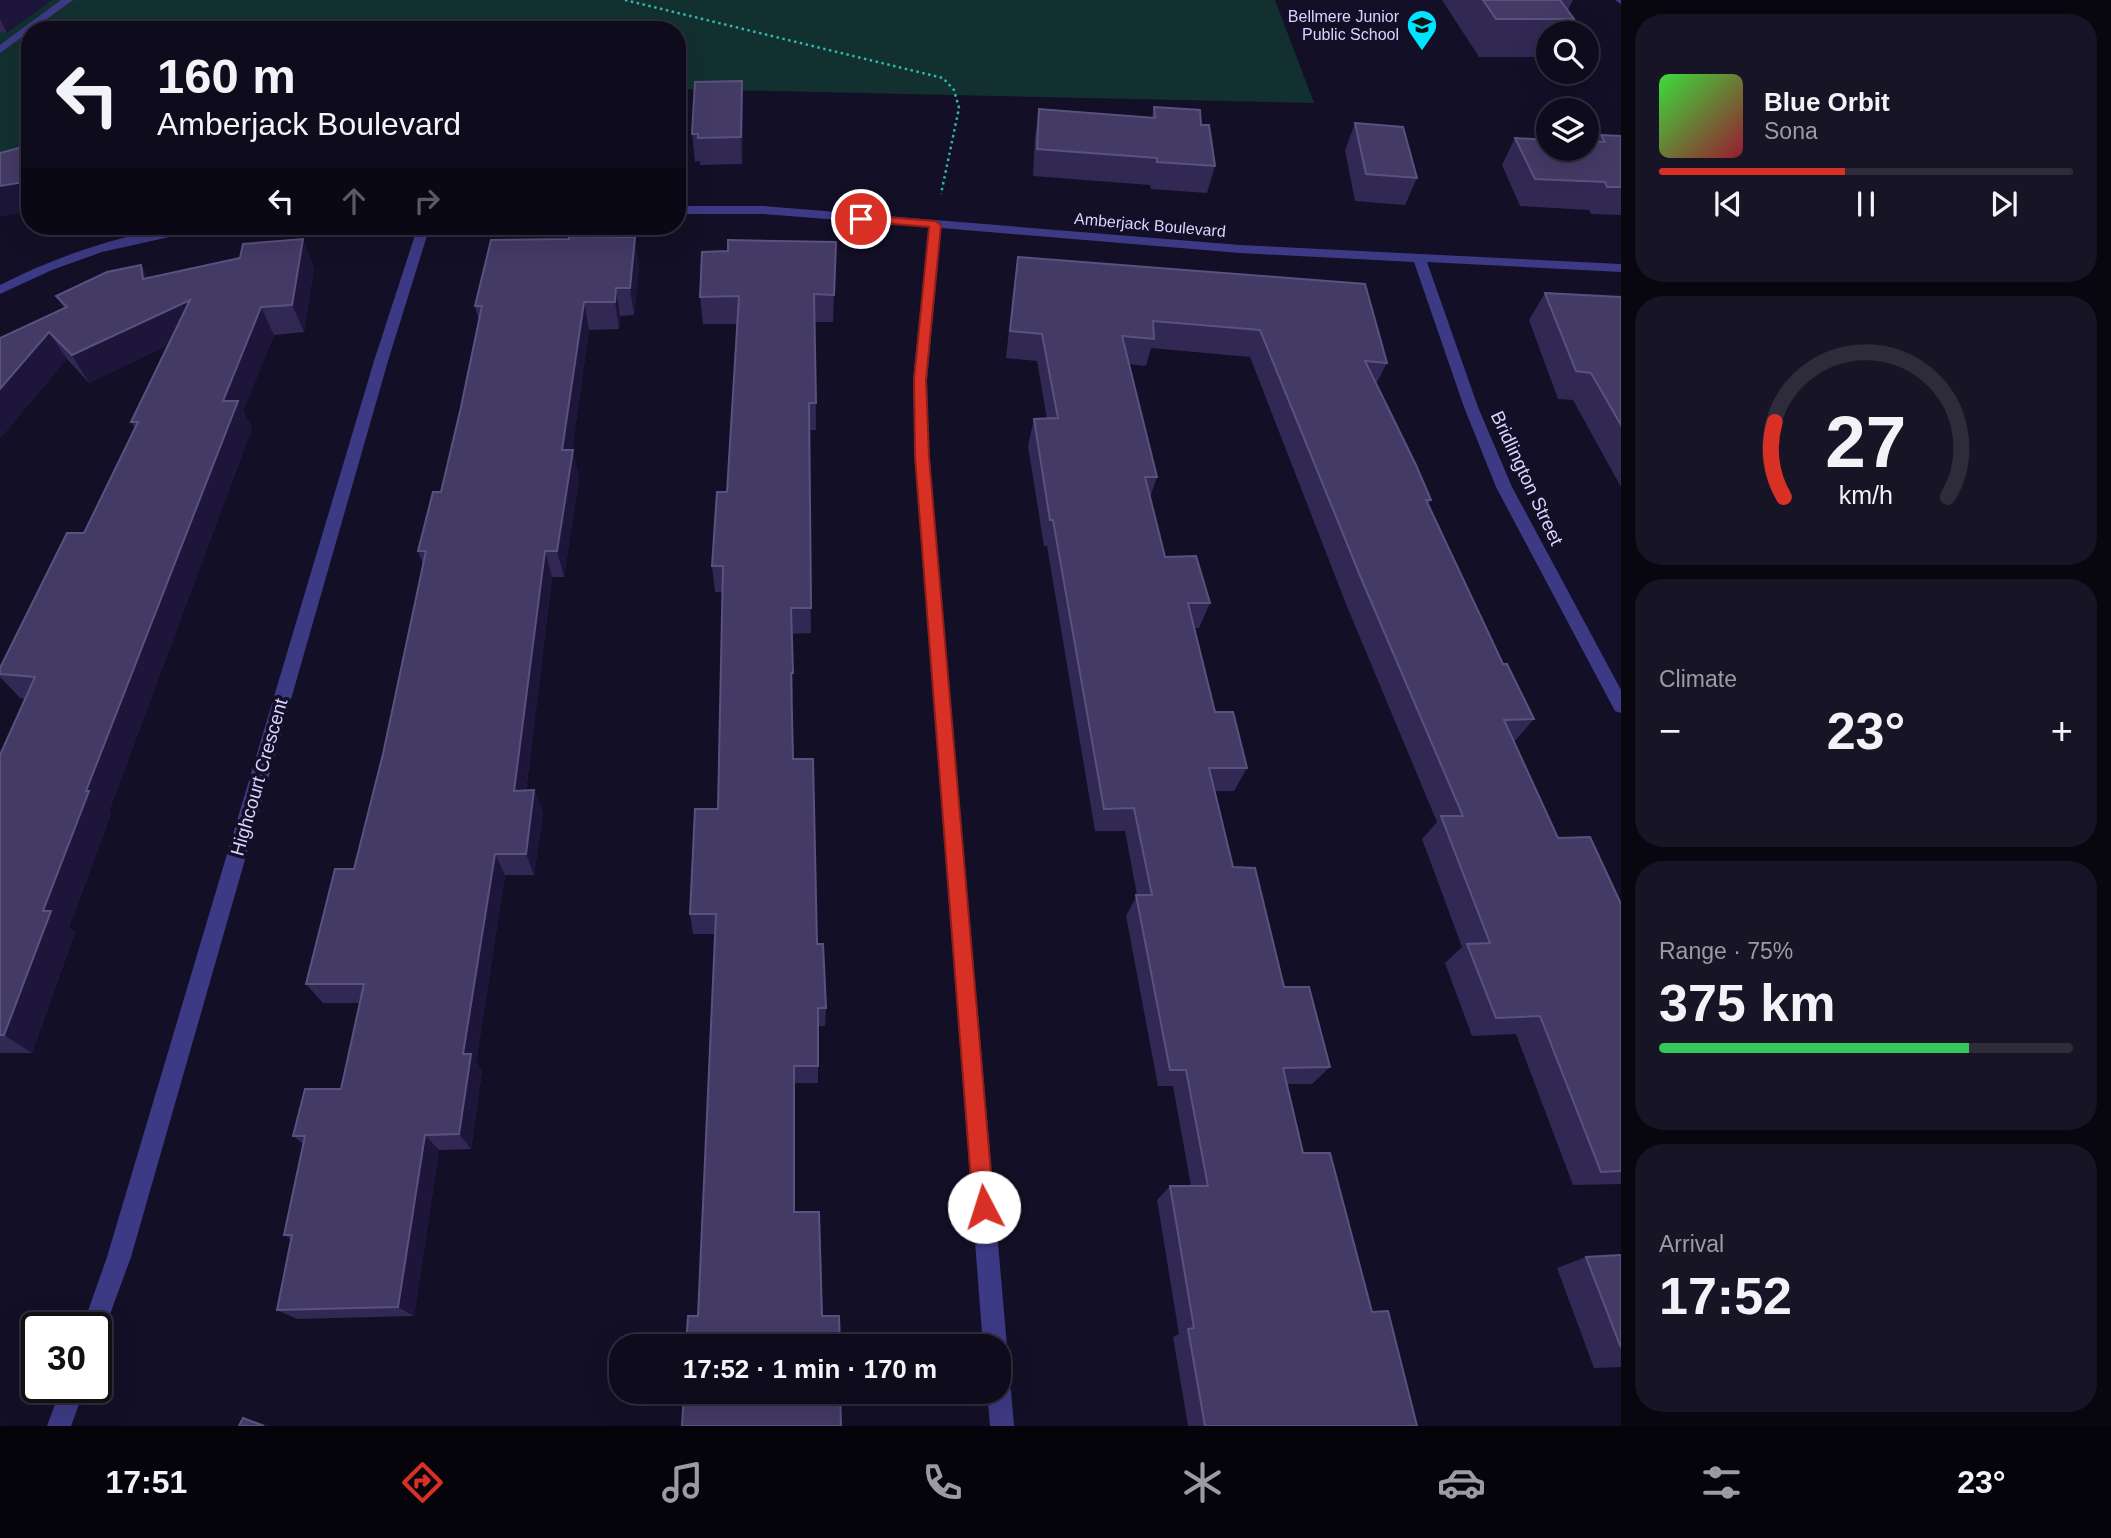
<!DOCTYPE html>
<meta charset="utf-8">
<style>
:root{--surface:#0e0b1c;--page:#171425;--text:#f1f3f6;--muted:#9b9ba3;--line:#2e2b3b;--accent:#d93025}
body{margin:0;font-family:Arial,sans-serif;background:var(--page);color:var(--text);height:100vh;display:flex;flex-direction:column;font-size:26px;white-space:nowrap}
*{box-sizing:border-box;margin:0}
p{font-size:23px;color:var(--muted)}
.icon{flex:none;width:38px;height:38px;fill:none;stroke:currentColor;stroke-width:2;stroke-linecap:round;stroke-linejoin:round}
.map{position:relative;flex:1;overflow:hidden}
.sheet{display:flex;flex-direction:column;gap:14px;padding:14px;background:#08060f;width:490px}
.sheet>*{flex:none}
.top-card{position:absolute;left:21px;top:21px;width:665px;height:214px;border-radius:28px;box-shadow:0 7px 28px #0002,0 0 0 2px var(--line);background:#0e0b1c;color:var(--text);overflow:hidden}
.controls{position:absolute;left:1536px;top:21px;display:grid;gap:14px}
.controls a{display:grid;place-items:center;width:63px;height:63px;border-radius:50%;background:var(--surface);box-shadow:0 7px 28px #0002,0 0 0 2px var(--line);font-size:35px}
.speed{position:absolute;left:21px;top:1312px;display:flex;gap:14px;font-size:35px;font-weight:700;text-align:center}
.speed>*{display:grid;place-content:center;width:91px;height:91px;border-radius:50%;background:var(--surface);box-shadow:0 7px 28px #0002,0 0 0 2px var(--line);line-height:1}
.speed .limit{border:4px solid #111;border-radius:10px;background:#fff;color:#111}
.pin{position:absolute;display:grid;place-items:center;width:60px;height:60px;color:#fff;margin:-30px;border:4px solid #fff;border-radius:50%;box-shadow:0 2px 7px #0007}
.me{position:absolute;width:77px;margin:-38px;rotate:355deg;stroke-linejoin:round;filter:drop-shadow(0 0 5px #0008)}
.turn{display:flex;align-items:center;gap:24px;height:147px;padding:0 21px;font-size:32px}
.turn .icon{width:91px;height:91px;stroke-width:2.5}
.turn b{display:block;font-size:49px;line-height:60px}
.lanes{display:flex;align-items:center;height:66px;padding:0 21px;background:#0003;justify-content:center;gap:35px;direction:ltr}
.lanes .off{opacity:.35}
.big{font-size:52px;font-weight:600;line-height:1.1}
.sheet .widget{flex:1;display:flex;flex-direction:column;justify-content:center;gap:10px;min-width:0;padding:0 24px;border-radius:28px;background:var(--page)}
.sheet .dial{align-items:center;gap:0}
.dial svg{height:182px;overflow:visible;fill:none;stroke:var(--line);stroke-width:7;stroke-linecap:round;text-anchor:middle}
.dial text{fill:var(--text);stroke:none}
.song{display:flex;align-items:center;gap:21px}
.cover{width:84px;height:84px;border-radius:10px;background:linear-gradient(135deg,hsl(120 70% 55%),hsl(350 70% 35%))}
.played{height:7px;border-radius:4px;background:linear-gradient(90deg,var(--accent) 45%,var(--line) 45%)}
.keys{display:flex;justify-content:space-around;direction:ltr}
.heat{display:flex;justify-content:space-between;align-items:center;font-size:38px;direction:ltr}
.charge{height:10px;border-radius:5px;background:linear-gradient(90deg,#34c759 75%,var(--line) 0)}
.trip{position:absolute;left:609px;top:1334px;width:402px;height:70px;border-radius:28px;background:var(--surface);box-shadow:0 7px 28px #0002,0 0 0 2px var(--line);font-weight:600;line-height:70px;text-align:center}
.tab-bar{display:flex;height:112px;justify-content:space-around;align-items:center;background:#06040b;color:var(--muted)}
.tab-bar .icon{width:49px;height:49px}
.tab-bar .active{color:var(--accent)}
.tab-bar b{font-size:32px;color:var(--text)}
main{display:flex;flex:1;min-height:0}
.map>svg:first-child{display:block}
.green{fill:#12302f}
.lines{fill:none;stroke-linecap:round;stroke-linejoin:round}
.path{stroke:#2fb8b0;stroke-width:2.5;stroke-dasharray:2.5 3.5;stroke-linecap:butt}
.minor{fill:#3d3a85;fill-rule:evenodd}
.wall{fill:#312854}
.shaded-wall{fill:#1d163a}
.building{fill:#433a66;stroke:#5a527e;stroke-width:2}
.route{fill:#d93025;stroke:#8d1f18;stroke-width:2}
.labels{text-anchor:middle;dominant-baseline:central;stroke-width:7;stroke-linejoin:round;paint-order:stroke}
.far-poi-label{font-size:16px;fill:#d9d4ff;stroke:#130f26;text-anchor:end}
.far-street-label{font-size:16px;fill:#d9d4ff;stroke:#130f26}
.street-label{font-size:19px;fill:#d9d4ff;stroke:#130f26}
</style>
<main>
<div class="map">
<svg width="1621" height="1426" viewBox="0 0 1621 1426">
<rect width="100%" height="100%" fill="#130f26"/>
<!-- green -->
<polygon class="green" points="0,0 1275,0 1314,103 677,89 677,30 30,30 30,153 0,162"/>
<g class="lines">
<!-- path -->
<polyline class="path" points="625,0 943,78 954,90 959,108 941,194"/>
<!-- minor -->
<g class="minor">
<polygon points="61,0 73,0 0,53 0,45"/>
<polygon points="1615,0 1621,0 1621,4"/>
<polygon points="677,206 763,206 1240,245 1621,264 1621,272 1427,262 1478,407 1512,487 1621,690 1621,713 1615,711 1496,487 1464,407 1414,262 1240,253 941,228 927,380 929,457 1007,1346 1003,1354 999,1356 999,1346 983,1346 915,457 913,380 929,227 763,214 677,214"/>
<path d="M180,226h27l-6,4 -99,22 -50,18 -52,24v-9c57,-29 117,-49 180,-59z"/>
<polygon points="418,226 430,226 388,361 131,1257 102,1336 96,1339 96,1328 82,1328 107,1257 374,361"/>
<polygon points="999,1379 1008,1382 1011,1391 1014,1426 990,1426 987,1391 999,1391"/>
<polygon points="61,1388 85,1388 71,1426 47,1426"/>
</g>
</g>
<!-- wall -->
<g class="wall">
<polygon points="0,0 7,33 0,32"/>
<polygon points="1442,0 1573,0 1568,10 1574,19 1567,33 1549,33 1549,57 1479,57"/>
<polygon points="1154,107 1201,125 1215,166 1207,193 1151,189 1150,185 1033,176 1035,136 1039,109 1152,117"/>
<polygon points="743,108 742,164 700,165 700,161 695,162 692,134"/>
<polygon points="1355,123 1417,178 1405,205 1355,201 1345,150"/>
<polygon points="1601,135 1621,136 1621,215 1591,214 1589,210 1520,206 1502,165 1515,138 1597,142"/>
<polygon points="836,242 833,322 815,322 816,430 809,430 811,633 792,634 793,698 791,698 793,759 826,1008 825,1026 818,1026 818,1083 795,1083 794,1212 698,1316 715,934 693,934 690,914 718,809 722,592 715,592 712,566 727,492 737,324 703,324 700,297 728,251"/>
<polygon points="1018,257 1387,363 1376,384 1431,500 1428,505 1503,664 1534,719 1514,742 1558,838 1621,904 1621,1184 1573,1185 1516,1034 1472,1036 1445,963 1462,947 1422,839 1437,822 1346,604 1250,357 1151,348 1146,366 1129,364 1157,477 1150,498 1165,557 1210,603 1199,628 1194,628 1215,712 1247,768 1234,791 1214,791 1233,867 1284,987 1330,1067 1312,1084 1286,1084 1303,1153 1372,1312 1417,1426 1188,1426 1173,1337 1179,1334 1157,1200 1170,1186 1191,1186 1173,1086 1158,1086 1126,916 1137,895 1125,831 1095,831 1047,546 1044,546 1028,446 1034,419 1047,419 1037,361 1006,358 1014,284"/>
<polygon points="141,265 148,278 314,267 304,332 274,335 243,411 252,428 109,811 111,814 69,927 75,932 32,1053 0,1053 0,755 25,699 20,698 0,677 0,668 84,533 135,428 131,422 169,344 89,383 67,359 0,338 64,308 56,296"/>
<polygon points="639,265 634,315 620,316 619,329 589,330 572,450 579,477 564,577 552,577 526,791 534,790 543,813 534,875 505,875 476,1062 482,1071 471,1149 439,1150 414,1316 297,1319 277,1310 291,1239 284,1235 303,1144 293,1136 341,1089 360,1003 323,1003 306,984 354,869 383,754 423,564 418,551 441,492 461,407 479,321 475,306"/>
<polygon points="1545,293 1621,297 1621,487 1573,400 1558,399 1529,320"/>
<polygon points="1621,1255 1621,1367 1594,1368 1557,1268 1586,1257"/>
</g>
<!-- shaded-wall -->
<g class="shaded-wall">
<polygon points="0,0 52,0 7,33 0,19"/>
<polygon points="742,81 743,108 742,164 741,137"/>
<polygon points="30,181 30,211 0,217 0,186"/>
<polygon points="635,237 639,265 634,315 630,288"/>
<polygon points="303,239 314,267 304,332 292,305"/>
<polygon points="141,265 155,292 143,279"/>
<polygon points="616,288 620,316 619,329 615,302"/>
<polygon points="190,300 203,327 89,383 72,355"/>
<polygon points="584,302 589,330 568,477 562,450"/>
<polygon points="261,307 274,335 243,411 252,428 109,811 111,814 69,927 75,932 32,1053 4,1035 43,911 223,401"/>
<polygon points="49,332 67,359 0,439 0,389"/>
<polygon points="573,450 579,477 564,577 557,551"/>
<polygon points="545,551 552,577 523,813 514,791"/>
<polygon points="534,790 543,813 534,875 526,854"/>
<polygon points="495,854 505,875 476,1062 482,1071 471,1149 459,1134 463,1054"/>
<polygon points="425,1135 439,1150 414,1316 398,1307"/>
<polygon points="243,1418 265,1424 272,1426 264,1426"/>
</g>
<!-- building -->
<g class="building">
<polygon points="1483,0 1560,0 1574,19 1496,19"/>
<polygon points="742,81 741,137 698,138 698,134 692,134 695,82"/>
<polygon points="1154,107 1200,110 1201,125 1209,125 1215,166 1157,162 1157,158 1037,149 1039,109 1155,118"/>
<polygon points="1355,123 1403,127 1417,178 1366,174"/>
<polygon points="1601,135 1621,136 1621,187 1607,187 1605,182 1535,179 1515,138 1549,140 1549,149 1587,149 1587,141 1605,142"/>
<polygon points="30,145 30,181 0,186 0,153"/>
<polygon points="569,236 635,237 630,288 616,288 615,302 584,302 562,450 573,450 557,551 545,551 514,791 534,790 526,854 495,854 463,1054 471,1054 459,1134 425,1135 398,1307 277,1310 292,1235 284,1235 305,1136 293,1136 305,1089 341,1089 364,984 306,984 335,869 354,869 383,754 426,551 418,551 433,492 441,492 461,407 482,306 475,306 491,240 569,239"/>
<polygon points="303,239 292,305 261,307 223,401 238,401 86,791 89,791 43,911 51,911 4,1035 0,1035 0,755 35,677 0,674 0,668 67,533 84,533 138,422 131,422 190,300 72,355 49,332 0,389 0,338 67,307 56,296 107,272 141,265 143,279 240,258 243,244"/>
<polygon points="728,240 836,242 834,295 814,294 816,403 809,403 811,608 791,608 793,673 791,673 793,759 813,759 817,944 823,944 826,1008 818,1008 818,1066 794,1066 794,1212 819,1212 822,1316 839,1316 840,1346 686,1346 688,1316 698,1316 716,914 690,914 695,809 718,809 723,566 712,566 717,492 727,492 739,296 700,297 702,252 728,251"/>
<polygon points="1018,257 1365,284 1387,363 1365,361 1416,465 1431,500 1426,500 1503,664 1507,664 1534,719 1504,720 1558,838 1590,837 1621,904 1621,1171 1601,1172 1540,1016 1496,1018 1467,944 1490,943 1441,816 1463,816 1361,578 1260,330 1153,321 1154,339 1122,336 1157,477 1145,477 1165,557 1196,556 1210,603 1188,603 1215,712 1233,712 1247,768 1209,768 1233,867 1255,868 1284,987 1309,987 1330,1067 1283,1068 1303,1153 1330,1153 1372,1312 1388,1311 1417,1426 1205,1426 1188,1329 1194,1328 1170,1186 1208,1186 1186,1070 1170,1070 1136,895 1152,895 1134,808 1104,809 1053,520 1050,520 1034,419 1058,418 1042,334 1010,331"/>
<polygon points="1545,293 1621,297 1621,425 1591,373 1576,371"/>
<polygon points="1621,1255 1621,1348 1586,1257"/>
<polygon points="684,1391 840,1391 841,1426 682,1426"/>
<polygon points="243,1418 264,1426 239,1426"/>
</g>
<!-- route -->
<polygon class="route" points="861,215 935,221 941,225 926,380 929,457 994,1207 991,1214 984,1217 976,1214 973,1207 915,457 914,380 929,227 857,221 857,216"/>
<!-- icons -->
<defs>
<g id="school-pin" transform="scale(1.575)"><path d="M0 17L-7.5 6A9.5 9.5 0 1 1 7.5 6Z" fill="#00e5ff" stroke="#130f26"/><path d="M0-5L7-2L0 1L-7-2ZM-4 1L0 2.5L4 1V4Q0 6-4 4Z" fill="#111"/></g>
</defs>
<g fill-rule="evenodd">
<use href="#school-pin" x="1422" y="25"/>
</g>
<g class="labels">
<!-- far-poi labels -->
<g class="far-poi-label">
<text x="1399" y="16">Bellmere Junior<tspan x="1399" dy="18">Public School</tspan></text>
</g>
<!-- far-street labels -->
<g class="far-street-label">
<text transform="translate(1150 225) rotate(5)">Amberjack Boulevard</text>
</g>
<!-- street labels -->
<g class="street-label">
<text transform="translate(1527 478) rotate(65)">Bridlington Street</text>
<text transform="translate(259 777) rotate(-74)">Highcourt Crescent</text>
</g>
</g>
</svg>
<div class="controls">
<a><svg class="icon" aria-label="search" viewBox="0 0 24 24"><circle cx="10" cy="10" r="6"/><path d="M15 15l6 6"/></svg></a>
<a><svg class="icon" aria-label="layers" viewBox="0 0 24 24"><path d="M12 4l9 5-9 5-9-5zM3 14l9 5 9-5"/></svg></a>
</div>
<div class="speed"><div class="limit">30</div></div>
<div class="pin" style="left:861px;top:219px;background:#d93025"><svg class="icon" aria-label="arrive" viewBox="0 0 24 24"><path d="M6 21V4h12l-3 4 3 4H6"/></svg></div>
<svg class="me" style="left:984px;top:1207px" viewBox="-20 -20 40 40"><circle r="19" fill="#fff"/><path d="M0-13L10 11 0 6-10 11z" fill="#d93025"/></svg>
<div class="trip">17:52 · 1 min · 170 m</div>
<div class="top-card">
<div class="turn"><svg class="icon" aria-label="left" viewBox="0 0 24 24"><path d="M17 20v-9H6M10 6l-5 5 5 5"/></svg><div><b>160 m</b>Amberjack Boulevard</div></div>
<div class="lanes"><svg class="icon" aria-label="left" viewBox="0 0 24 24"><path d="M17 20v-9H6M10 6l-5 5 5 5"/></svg><svg class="icon off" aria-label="ahead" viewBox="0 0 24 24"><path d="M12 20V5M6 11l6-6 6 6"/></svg><svg class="icon off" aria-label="right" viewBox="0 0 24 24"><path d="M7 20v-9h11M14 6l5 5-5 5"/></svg></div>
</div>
</div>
<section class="sheet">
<div class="widget">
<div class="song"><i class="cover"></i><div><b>Blue Orbit</b><p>Sona</p></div></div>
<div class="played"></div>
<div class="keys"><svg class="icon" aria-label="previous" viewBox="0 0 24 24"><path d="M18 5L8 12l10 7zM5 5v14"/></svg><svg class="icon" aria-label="pause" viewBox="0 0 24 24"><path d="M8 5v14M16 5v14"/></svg><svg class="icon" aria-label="next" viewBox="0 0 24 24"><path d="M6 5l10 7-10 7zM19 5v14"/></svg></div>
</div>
<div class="widget dial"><svg viewBox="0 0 100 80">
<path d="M14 69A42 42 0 1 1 86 69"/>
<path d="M14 69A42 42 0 0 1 10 36" stroke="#d93025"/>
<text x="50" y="56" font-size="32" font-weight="700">27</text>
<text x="50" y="72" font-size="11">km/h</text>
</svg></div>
<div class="widget"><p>Climate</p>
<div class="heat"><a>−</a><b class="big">23°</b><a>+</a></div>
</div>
<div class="widget"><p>Range · 75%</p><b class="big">375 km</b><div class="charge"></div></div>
<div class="widget"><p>Arrival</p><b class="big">17:52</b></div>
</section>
</main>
<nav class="tab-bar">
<b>17:51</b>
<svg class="icon active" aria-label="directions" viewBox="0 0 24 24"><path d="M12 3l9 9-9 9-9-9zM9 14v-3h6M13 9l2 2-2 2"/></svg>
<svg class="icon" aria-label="music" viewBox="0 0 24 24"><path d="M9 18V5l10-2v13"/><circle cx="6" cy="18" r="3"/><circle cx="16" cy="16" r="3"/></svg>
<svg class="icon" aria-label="phone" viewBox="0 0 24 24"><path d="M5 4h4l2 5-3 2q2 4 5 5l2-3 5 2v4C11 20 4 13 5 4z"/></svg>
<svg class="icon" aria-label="climate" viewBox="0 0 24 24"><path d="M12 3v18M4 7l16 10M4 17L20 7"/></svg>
<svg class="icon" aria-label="car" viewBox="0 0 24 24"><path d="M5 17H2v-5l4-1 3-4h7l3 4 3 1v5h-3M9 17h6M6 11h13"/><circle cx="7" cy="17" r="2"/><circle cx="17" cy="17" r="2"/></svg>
<svg class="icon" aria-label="filters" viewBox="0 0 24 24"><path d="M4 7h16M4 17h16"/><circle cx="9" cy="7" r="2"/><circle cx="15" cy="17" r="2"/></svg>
<b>23°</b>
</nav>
